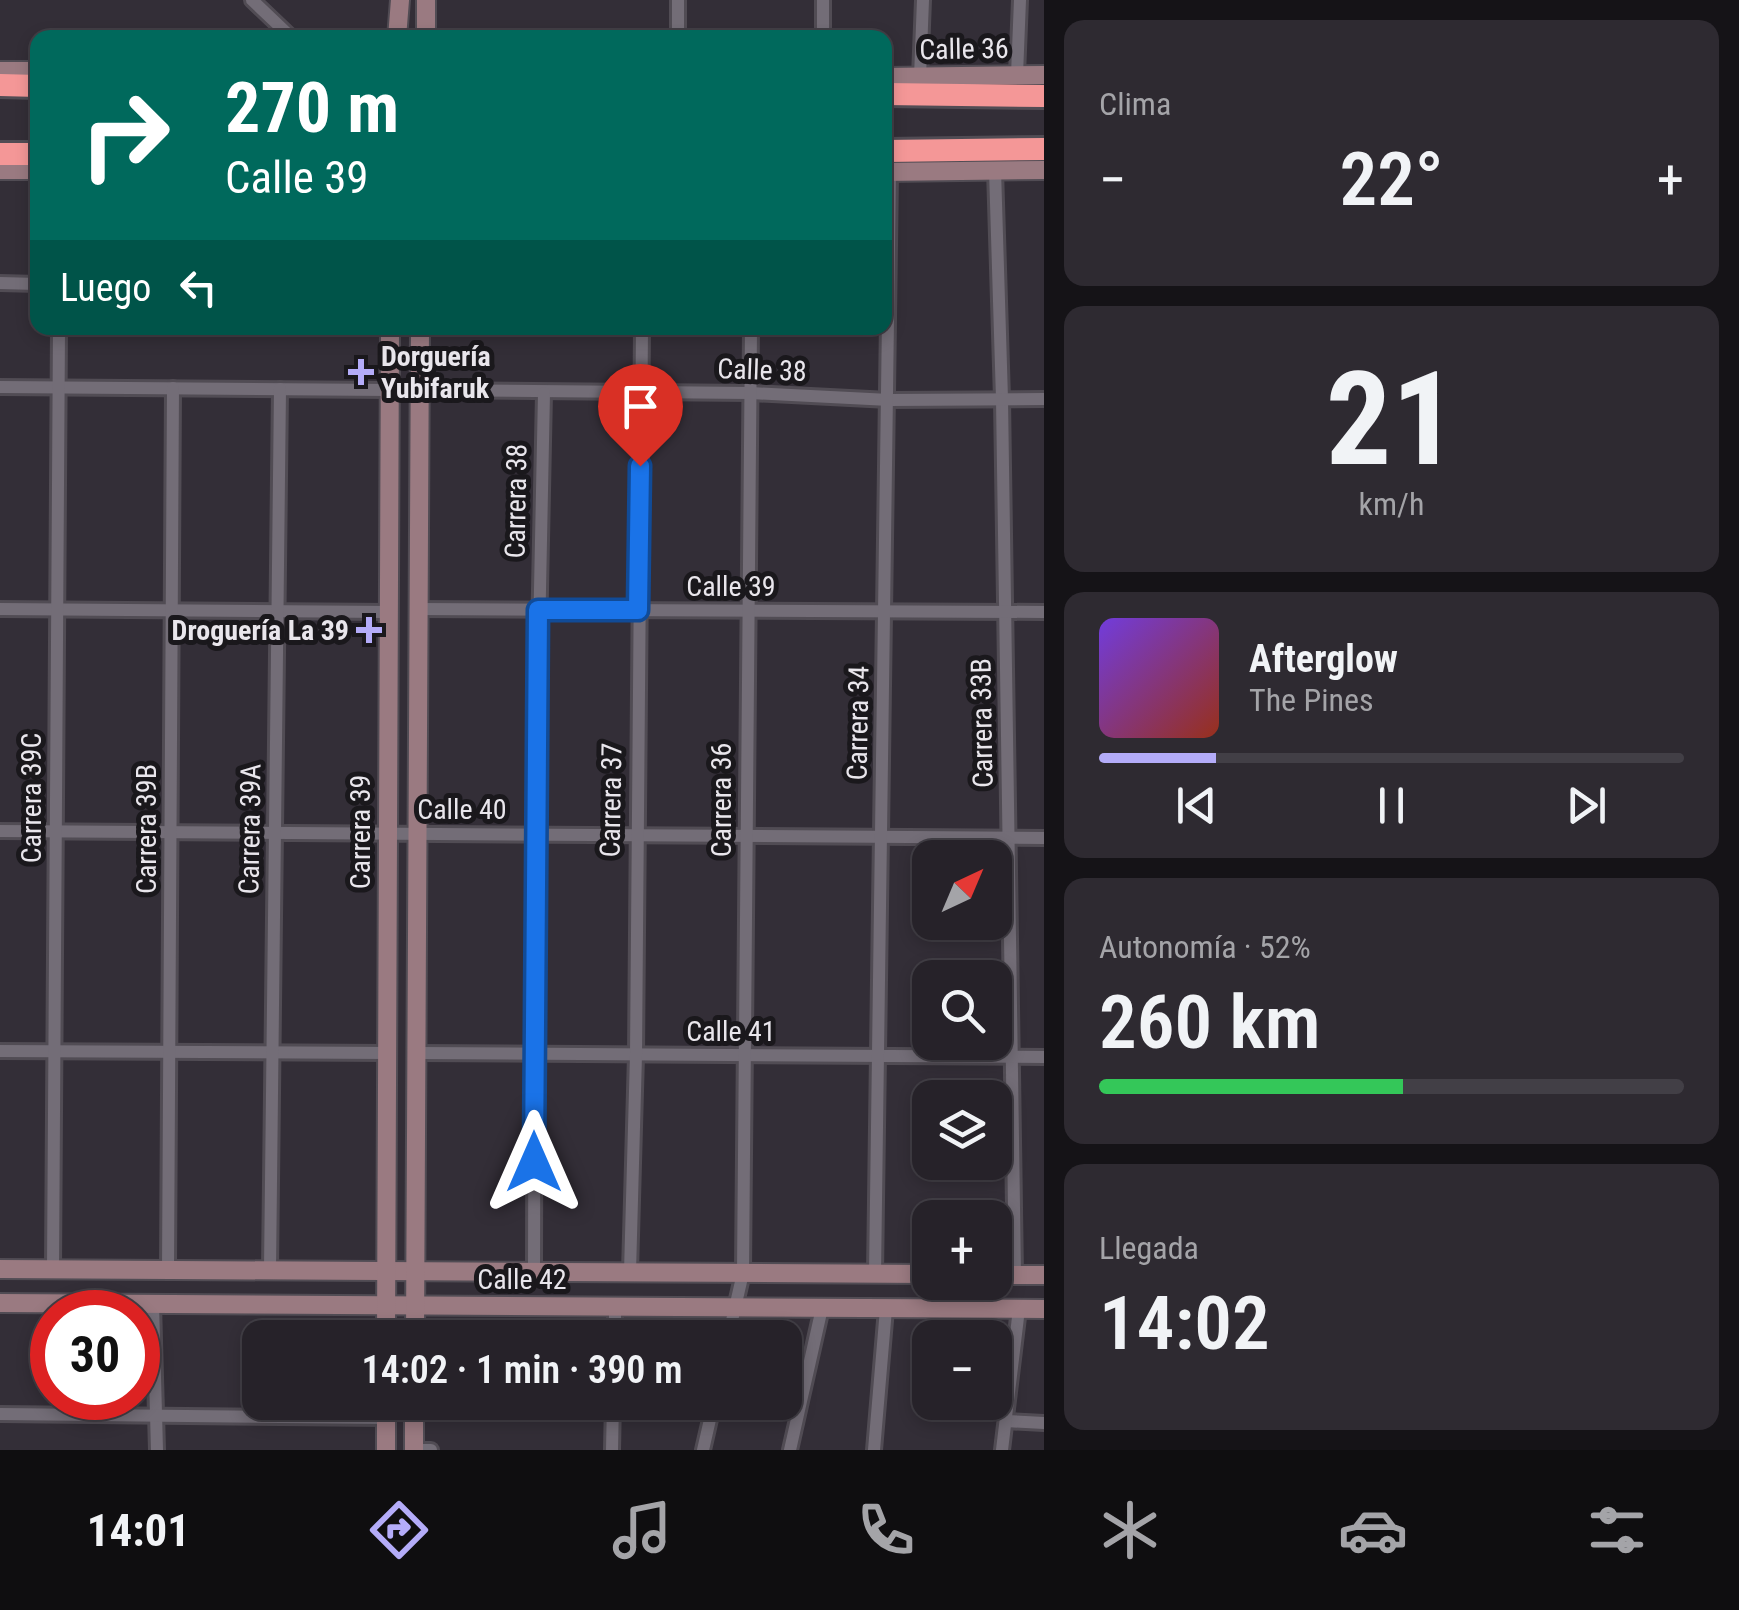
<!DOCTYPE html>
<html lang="es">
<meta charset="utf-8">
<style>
:root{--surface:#262229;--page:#2e2a31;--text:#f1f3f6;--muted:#a4a4a8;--line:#423f46;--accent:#b4acf9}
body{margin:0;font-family:"Roboto Condensed",sans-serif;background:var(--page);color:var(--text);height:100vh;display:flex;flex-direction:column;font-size:38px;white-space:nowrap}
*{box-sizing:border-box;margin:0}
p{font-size:32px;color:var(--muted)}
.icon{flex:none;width:55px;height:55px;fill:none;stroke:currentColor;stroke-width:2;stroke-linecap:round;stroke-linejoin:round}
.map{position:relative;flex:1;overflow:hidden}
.panel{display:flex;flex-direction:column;gap:20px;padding:20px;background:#151317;width:695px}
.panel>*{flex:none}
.guide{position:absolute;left:30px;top:30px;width:862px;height:305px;border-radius:20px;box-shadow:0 5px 15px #0003,0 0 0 2px var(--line);background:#00695c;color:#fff;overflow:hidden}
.needle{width:65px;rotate:44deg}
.fabs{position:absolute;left:912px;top:840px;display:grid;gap:20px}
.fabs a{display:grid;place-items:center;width:100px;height:100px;border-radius:20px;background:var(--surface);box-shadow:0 5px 15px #0003,0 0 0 2px var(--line);font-size:50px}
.speed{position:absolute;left:30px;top:1290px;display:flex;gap:20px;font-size:50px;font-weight:700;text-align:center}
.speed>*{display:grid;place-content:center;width:130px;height:130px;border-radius:50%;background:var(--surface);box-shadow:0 5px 15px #0003,0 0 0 2px var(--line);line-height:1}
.speed .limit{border:15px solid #d22;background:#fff;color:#111}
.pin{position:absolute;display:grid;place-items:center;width:85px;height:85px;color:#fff;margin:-102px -42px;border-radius:50% 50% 50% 0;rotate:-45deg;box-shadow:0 0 10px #0007}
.pin .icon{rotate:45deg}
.me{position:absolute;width:110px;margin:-55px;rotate:0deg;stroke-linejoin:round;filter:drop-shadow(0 0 8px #0008)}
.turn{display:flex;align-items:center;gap:35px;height:210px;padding:0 30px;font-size:45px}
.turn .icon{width:130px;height:130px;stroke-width:2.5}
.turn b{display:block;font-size:70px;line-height:85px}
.then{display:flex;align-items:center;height:95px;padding:0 30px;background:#0003;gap:20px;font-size:38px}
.big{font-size:75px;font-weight:600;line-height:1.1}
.panel .card{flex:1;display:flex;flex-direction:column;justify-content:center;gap:15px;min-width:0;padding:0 35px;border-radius:20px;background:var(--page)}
.panel .dial{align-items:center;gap:0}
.dial b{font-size:130px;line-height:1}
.song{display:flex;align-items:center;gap:30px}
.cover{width:120px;height:120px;border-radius:15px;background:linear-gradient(135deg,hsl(260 70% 55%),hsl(10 70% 35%))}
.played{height:10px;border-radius:5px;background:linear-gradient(90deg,var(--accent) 20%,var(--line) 20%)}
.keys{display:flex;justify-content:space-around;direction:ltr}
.heat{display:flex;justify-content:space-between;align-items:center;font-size:55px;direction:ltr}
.charge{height:15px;border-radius:8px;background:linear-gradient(90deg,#34c759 52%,var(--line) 0)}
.trip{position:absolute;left:242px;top:1320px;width:560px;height:100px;border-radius:20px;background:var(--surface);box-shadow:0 5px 15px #0003,0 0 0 2px var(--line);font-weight:600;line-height:100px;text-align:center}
.tab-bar{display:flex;height:160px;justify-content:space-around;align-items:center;background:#0f0e10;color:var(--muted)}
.tab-bar .icon{width:70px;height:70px}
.tab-bar .selected{color:var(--accent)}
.tab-bar b{font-size:45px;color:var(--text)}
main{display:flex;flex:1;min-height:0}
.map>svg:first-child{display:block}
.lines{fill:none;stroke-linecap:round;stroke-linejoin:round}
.street-casing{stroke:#514c54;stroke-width:18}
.secondary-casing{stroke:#514c54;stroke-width:22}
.highway-casing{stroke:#514c54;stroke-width:28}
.street{stroke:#736d77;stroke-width:12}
.secondary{stroke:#9a7a81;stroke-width:18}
.highway{stroke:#f49797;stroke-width:22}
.route-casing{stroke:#114b97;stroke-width:25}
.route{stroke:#1a73e8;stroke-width:18}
.poi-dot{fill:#b4acf9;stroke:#1a181c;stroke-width:4}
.labels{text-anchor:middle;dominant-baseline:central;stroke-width:10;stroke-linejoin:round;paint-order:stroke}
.street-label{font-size:28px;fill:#e9e6ec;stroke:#1a181c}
.poi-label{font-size:28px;font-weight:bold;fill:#e9e6ec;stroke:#1a181c;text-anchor:start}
</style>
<main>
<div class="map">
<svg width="1044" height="1450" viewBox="0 0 1044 1450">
<rect width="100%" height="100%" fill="#332e37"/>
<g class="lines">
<!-- street casing -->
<g class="street-casing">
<g id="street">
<polyline points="252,0 292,38"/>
<polyline points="678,0 678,38"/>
<polyline points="823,38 823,0"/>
<polyline points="1017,75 1020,0"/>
<polyline points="920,77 923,0"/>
<polyline points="995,170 1002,399 1015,1275"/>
<polyline points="0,283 38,284"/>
<polyline points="0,387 390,390"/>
<polyline points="419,390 751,393 889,400 1044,399"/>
<polyline points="0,609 390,612"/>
<polyline points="418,609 1044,612"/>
<polyline points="0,831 1044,838"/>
<polyline points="0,1051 388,1053"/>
<polyline points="417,1053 1044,1057"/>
<polyline points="53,1270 59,328"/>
<polyline points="168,1270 173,388"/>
<polyline points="270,1270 280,389"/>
<polyline points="534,1271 535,835 544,393"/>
<polyline points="630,1272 636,1055 642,328"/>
<polyline points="875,1274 890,172"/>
<polyline points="153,1304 157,1450"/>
<polyline points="615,1338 615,1307"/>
<polyline points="728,1338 743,1273 751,328"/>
<polyline points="0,1414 386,1418"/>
<polyline points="1006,1421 1044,1423"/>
<polyline points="414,1450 431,1450"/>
<polyline points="612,1450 613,1402"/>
<polyline points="703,1450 714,1402"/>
<polyline points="790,1450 822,1308"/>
<polyline points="874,1450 886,1309"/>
<polyline points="1002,1450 1019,1309"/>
</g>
</g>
<!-- secondary casing -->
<g class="secondary-casing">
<g id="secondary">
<polyline points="397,38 400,0"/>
<polyline points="426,38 426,0"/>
<polyline points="0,71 38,71"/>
<polyline points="885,77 1044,75"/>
<polyline points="0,170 38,170"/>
<polyline points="885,172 1044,170"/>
<polyline points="0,1269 930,1274"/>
<polyline points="995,1275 1044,1275"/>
<polyline points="0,1303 1044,1309"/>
<polyline points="386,1338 390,328"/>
<polyline points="415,1338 420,328"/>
<polyline points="386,1450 386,1402"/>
<polyline points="414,1450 414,1402"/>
</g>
</g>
<!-- highway casing -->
<g class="highway-casing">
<g id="highway">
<polyline points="0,85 38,86"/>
<polyline points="885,94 1044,96"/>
<polyline points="885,151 1044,149"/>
<polyline points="0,154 38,154"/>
</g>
</g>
<!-- street -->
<use href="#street" class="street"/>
<!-- secondary -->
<use href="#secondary" class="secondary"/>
<!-- highway -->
<use href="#highway" class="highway"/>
</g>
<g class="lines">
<!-- route casing -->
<g class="route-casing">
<polyline id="route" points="534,1162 538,610 638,610 640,466"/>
</g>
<!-- route -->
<use href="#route" class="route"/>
</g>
<!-- markers -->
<g class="poi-dot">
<path d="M356 357h10v10h10v10h-10v10h-10v-10h-10v-10h10z"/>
<path d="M364 615h10v10h10v10h-10v10h-10v-10h-10v-10h10z"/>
</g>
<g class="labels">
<!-- street labels -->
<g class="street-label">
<text transform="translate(964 49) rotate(-1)">Calle 36</text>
<text transform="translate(762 370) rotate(2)">Calle 38</text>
<text transform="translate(516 501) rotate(-89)">Carrera 38</text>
<text x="731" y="586">Calle 39</text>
<text transform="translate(858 723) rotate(-89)">Carrera 34</text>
<text transform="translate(982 723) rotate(-91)">Carrera 33B</text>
<text transform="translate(31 798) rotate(-90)">Carrera 39C</text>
<text transform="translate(611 800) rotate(-89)">Carrera 37</text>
<text transform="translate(721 800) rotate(-90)">Carrera 36</text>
<text x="462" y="809">Calle 40</text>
<text transform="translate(146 829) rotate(-90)">Carrera 39B</text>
<text transform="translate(250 829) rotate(-89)">Carrera 39A</text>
<text transform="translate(360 832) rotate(-90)">Carrera 39</text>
<text x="731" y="1031">Calle 41</text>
<text x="522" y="1279">Calle 42</text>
</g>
<!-- poi labels -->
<g class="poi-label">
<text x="381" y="356">Dorguería<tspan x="381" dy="32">Yubifaruk</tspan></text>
<text x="349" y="630" text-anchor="end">Droguería La 39</text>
</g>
</g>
</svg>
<div class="fabs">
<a><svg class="needle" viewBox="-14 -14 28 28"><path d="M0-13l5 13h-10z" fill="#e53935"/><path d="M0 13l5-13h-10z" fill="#a4a4a8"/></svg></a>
<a><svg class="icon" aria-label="search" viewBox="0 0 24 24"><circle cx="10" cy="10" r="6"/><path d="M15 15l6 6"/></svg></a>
<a><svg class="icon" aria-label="layers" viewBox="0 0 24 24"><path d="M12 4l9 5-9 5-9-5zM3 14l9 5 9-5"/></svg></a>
<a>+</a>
<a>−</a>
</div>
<div class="speed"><div class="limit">30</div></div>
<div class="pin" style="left:640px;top:466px;background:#d93025"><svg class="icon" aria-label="arrive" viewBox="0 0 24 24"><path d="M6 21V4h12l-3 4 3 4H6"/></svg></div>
<svg class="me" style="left:534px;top:1162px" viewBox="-20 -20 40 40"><path d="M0-17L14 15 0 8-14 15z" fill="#1a73e8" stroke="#fff" stroke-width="4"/></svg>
<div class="trip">14:02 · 1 min · 390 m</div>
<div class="guide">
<div class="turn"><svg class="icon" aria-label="right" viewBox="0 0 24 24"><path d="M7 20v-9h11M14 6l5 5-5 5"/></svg><div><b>270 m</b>Calle 39</div></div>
<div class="then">Luego<svg class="icon" aria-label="left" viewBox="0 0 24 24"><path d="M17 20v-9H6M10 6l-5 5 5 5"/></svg></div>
</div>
</div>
<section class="panel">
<div class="card"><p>Clima</p>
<div class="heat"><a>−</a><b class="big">22°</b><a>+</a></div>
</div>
<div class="card dial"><b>21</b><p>km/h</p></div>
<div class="card">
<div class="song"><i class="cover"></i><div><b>Afterglow</b><p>The Pines</p></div></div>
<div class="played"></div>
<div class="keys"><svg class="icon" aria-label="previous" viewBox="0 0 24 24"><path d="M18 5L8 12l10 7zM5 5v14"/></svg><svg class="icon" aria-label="pause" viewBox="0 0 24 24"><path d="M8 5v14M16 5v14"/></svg><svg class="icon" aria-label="next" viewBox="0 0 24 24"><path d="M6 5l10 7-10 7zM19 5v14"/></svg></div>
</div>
<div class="card"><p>Autonomía · 52%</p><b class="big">260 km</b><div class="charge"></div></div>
<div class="card"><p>Llegada</p><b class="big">14:02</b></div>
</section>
</main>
<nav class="tab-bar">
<b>14:01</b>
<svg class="icon selected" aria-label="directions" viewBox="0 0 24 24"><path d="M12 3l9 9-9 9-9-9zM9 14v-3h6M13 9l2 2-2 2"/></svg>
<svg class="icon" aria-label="music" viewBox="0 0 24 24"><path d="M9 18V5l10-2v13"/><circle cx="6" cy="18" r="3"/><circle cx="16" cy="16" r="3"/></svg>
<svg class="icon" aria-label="phone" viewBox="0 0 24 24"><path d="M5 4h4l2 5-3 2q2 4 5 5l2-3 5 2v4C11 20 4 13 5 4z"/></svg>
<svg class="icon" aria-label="climate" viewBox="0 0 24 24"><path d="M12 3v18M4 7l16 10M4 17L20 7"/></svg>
<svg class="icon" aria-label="car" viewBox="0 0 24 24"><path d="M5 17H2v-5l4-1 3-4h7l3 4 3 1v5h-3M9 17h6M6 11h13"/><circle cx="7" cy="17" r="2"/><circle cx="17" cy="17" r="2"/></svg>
<svg class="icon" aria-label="filters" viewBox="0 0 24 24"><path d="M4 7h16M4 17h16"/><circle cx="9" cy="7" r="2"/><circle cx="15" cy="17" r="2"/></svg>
</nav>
